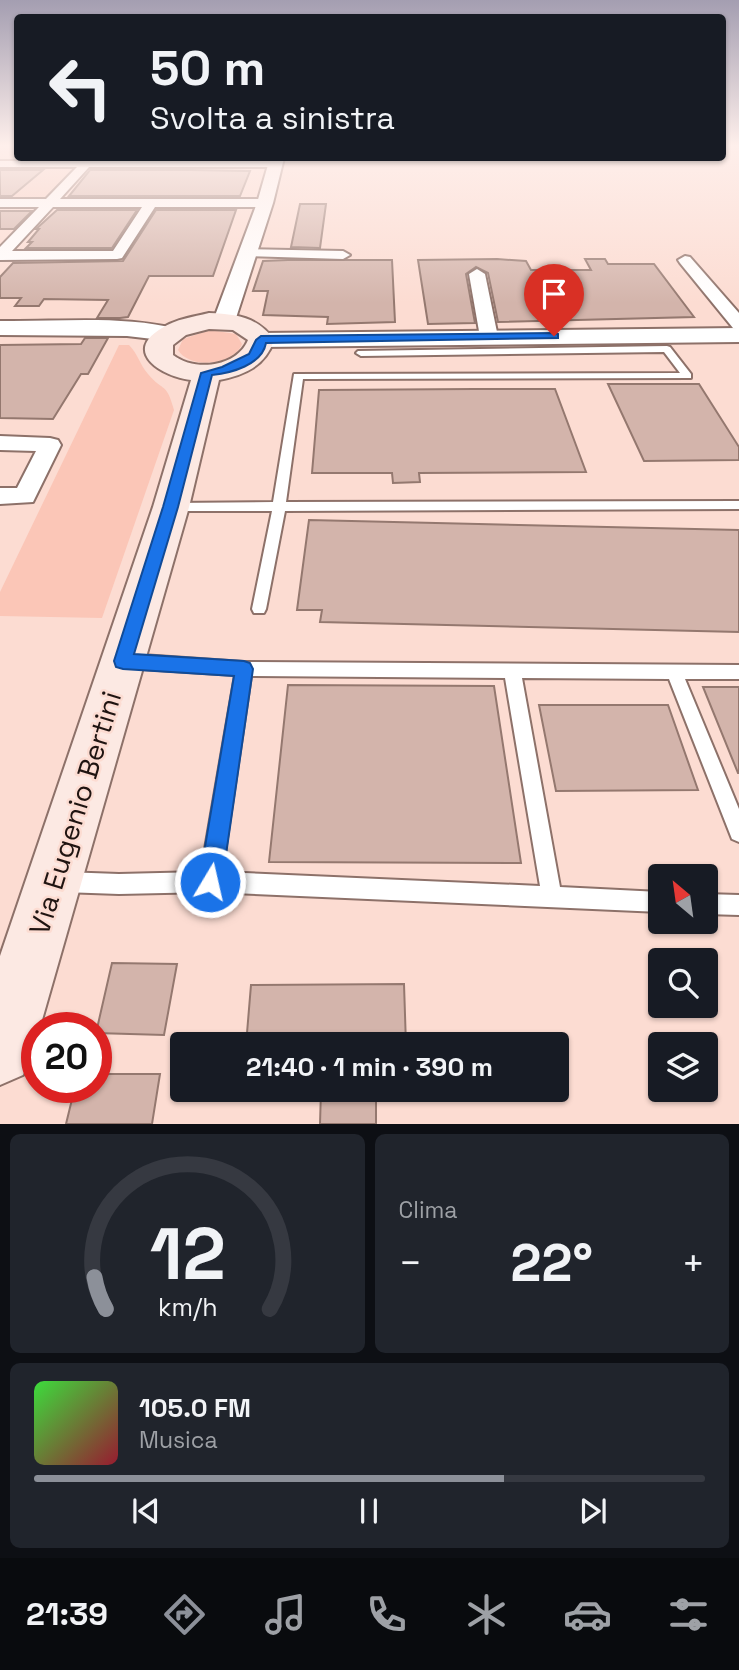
<!DOCTYPE html>
<html lang="it">
<meta charset="utf-8">
<style>
:root{--surface:#171b24;--page:#20242c;--text:#f1f3f6;--muted:#9ea1a6;--line:#363941;--accent:#8c9099}
body{margin:0;font-family:"Space Grotesk",sans-serif;background:var(--page);color:var(--text);height:100vh;display:flex;flex-direction:column;font-size:26px;white-space:nowrap}
*{box-sizing:border-box;margin:0}
p{font-size:23px;color:var(--muted)}
.icon{flex:none;width:38px;height:38px;fill:none;stroke:currentColor;stroke-width:2;stroke-linecap:round;stroke-linejoin:round}
.map{position:relative;height:1124px;overflow:hidden}
.side{display:flex;flex-direction:column;gap:10px;padding:10px;background:#0d0f14;flex:1}
.side>*{flex:none}
.hud{position:absolute;left:14px;top:14px;width:712px;height:147px;border-radius:7px;box-shadow:0 2px 5px #0004;background:#171b24;color:var(--text);overflow:hidden}
.needle{width:46px;rotate:331deg}
.fabs{position:absolute;left:648px;top:864px;display:grid;gap:14px}
.fabs a{display:grid;place-items:center;width:70px;height:70px;border-radius:7px;background:var(--surface);box-shadow:0 2px 5px #0004;font-size:35px}
.speed{position:absolute;left:21px;top:1012px;display:flex;gap:14px;font-size:35px;font-weight:700;text-align:center}
.speed>*{display:grid;place-content:center;width:91px;height:91px;border-radius:50%;background:var(--surface);box-shadow:0 2px 5px #0004;line-height:1}
.speed .limit{border:10px solid #d22;background:#fff;color:#111}
.pin{position:absolute;display:grid;place-items:center;width:60px;height:60px;color:#fff;margin:-72px -30px;border-radius:50% 50% 50% 0;rotate:-45deg;box-shadow:0 0 7px #0007}
.pin .icon{rotate:45deg}
.me{position:absolute;width:77px;margin:-38px;rotate:9deg;stroke-linejoin:round;filter:drop-shadow(0 0 5px #0008)}
.turn{display:flex;align-items:center;gap:24px;height:147px;padding:0 21px;font-size:32px}
.turn .icon{width:91px;height:91px;stroke-width:2.5}
.turn b{display:block;font-size:49px;line-height:60px}
.big{font-size:52px;font-weight:700;line-height:1.1}
.side .card{flex:1;display:flex;flex-direction:column;justify-content:center;gap:10px;min-width:0;padding:0 24px;border-radius:10px;background:var(--page)}
.side .dial{align-items:center;gap:0}
.dial svg{height:182px;overflow:visible;fill:none;stroke:var(--line);stroke-width:7;stroke-linecap:round;text-anchor:middle}
.dial text{fill:var(--text);stroke:none}
.song{display:flex;align-items:center;gap:21px}
.cover{width:84px;height:84px;border-radius:10px;background:linear-gradient(135deg,hsl(120 70% 55%),hsl(350 70% 35%))}
.played{height:7px;border-radius:4px;background:linear-gradient(90deg,var(--accent) 70%,var(--line) 70%)}
.keys{display:flex;justify-content:space-around;direction:ltr}
.heat{display:flex;justify-content:space-between;align-items:center;font-size:38px;direction:ltr}
.side .tiles{flex:1;display:grid;gap:10px;grid-template-columns:1fr 1fr}
.card:last-child{grid-column:span 2}
.trip{position:absolute;left:170px;top:1032px;width:399px;height:70px;border-radius:7px;background:var(--surface);box-shadow:0 2px 5px #0004;font-weight:700;line-height:70px;text-align:center}
.tabs{display:flex;height:112px;justify-content:space-around;align-items:center;background:#090b0e;color:var(--muted)}
.tabs .icon{width:49px;height:49px}
.tabs .current{color:var(--accent)}
.tabs b{font-size:32px;color:var(--text)}
.map>svg:first-child{display:block}
.built{fill:#f6cec2}
.green{fill:#fbc6b7}
.building{fill:#d3b4ab;stroke:#94786f;stroke-width:2}
.lines{fill:none;stroke-linecap:round;stroke-linejoin:round}
.service-casing{stroke:#8d7169;stroke-width:4}
.minor-casing{stroke:#8d7169;stroke-width:4}
.tertiary-casing{stroke:#8d7169;stroke-width:4}
.secondary-casing{stroke:#8d7169;stroke-width:4}
.service{fill:#fff;fill-rule:evenodd}
.minor{fill:#fff;fill-rule:evenodd}
.tertiary{fill:#fff;fill-rule:evenodd}
.secondary{fill:#fce9e3;fill-rule:evenodd}
.route{fill:#1a73e8;stroke:#114b97;stroke-width:2}
.labels{text-anchor:middle;dominant-baseline:central;stroke-width:5;stroke-linejoin:round;paint-order:stroke}
.near-street-label{font-size:28px;fill:#1f1411;stroke:#fcdcd2}
</style>
<div class="map">
<svg width="739" height="1124" viewBox="0 0 739 1124">
<rect width="100%" height="100%" fill="#fcdcd2"/>
<!-- built -->
<polygon class="built" points="0,168 63,168 73,170 47,198 0,200"/>
<!-- green -->
<g class="green">
<path d="M210,330l26,4 6,10c-8,21 -52,26 -64,6l5,-11z"/>
<path d="M119,345h10c9,9 11,20 19,29 16,19 18,7 26,36l-72,208 -102,-2v-24z"/>
</g>
<!-- building -->
<g class="building">
<polygon points="0,170 43,170 12,196 0,196"/>
<polygon points="90,170 190,170 250,171 240,196 69,196"/>
<polygon points="300,204 326,204 320,248 291,247"/>
<polygon points="57,210 137,210 112,248 26,248 32,242 28,242 39,229 36,229"/>
<polygon points="156,210 236,210 213,276 149,276 128,317 120,318 97,318 108,300 44,299 39,306 15,306 21,298 0,298 0,277 13,263 123,261"/>
<polygon points="0,211 32,211 14,229 0,229"/>
<polygon points="497,259 526,261 531,270 591,270 585,259 605,259 608,264 654,264 694,317 498,322 488,273 476,267 466,274 475,323 428,324 418,260"/>
<polygon points="288,260 392,260 395,322 327,324 328,317 263,315 268,291 253,291 263,261"/>
<polygon points="85,338 108,338 88,374 81,374 53,419 0,418 0,345 81,344"/>
<polygon points="608,384 699,384 739,447 739,460 644,461"/>
<polygon points="474,389 555,389 586,472 419,473 420,482 393,483 392,473 312,473 319,390"/>
<polygon points="309,520 739,530 739,632 320,622 322,610 297,610"/>
<polygon points="288,685 494,686 521,863 269,862"/>
<polygon points="703,687 739,687 739,773 738,773"/>
<polygon points="539,705 668,705 698,790 556,791"/>
<polygon points="112,963 177,964 164,1035 96,1033"/>
<polygon points="404,984 406,1045 246,1045 251,985"/>
<polygon points="96,1074 160,1074 152,1124 66,1124 75,1087 96,1087"/>
<polygon points="321,1090 376,1090 376,1124 320,1124"/>
</g>
<g class="lines">
<!-- service casing -->
<g class="service-casing">
<g id="service">
<polygon points="667,346 670,347 691,374 691,378 303,379 286,502 739,501 739,509 285,511 266,609 264,613 254,613 252,609 272,511 172,511 166,507 172,503 273,502 294,374 680,373 664,352 361,356 356,353 358,351"/>
<path d="M127,654l117,8 495,3v14h-54l54,130v33l-7,-3 -63,-160 -147,-1 38,209 100,5v20l-450,-20 -91,2 -56,-2 -7,-3 -3,-7 3,-7 7,-3 56,2 82,-2 34,-197 -108,-7 -6,-2 -2,-5 2,-5zM251,676l254,2 35,208 -318,-14z"/>
<polygon points="705,894 739,895 739,915 705,914"/>
</g>
</g>
<!-- minor casing -->
<g class="minor-casing">
<g id="minor">
<path d="M86,158h11l-1,3h179l6,3 -6,3h-186l-29,32h205l6,4 -6,4h-110l-33,51 -5,1 -117,1v-13l39,-40h-39v-8h46l31,-32h-77v-6h83zM53,207h89l-29,44h-101z"/>
<polygon points="248,249 343,251 350,255 343,259 243,256 241,253 243,250"/>
<polygon points="685,256 690,257 739,313 739,329 733,328 680,263 678,260"/>
<polygon points="477,269 485,274 498,337 489,342 480,337 469,274"/>
<polygon points="0,436 50,438 58,440 61,445 33,502 0,504 0,488 17,488 36,451 0,450"/>
</g>
</g>
<!-- tertiary casing -->
<g class="tertiary-casing">
<g id="tertiary">
<polygon points="270,158 284,158 273,203 235,321 232,326 216,326 213,321 257,203"/>
<path d="M0,321c58,1 121,-6 178,8l3,5 -3,5 -8,2 -43,-5 -127,-1z"/>
<polygon points="739,328 739,342 261,347 253,345 250,340 253,335 261,333"/>
</g>
</g>
<!-- secondary casing -->
<g class="secondary-casing">
<path id="secondary" d="M209,313c27,1 49,4 65,27 -9,26 -29,35 -55,40l-30,127 -149,520h-3v11l-14,37 -23,10v-129l153,-449 38,-127c-28,-3 -70,-28 -29,-52 14,-9 31,-11 47,-15zM209,329l24,1 15,10c-11,27 -53,32 -75,15v-10l13,-10z"/>
</g>
<!-- service -->
<use href="#service" class="service"/>
<!-- minor -->
<use href="#minor" class="minor"/>
<!-- tertiary -->
<use href="#tertiary" class="tertiary"/>
<!-- secondary -->
<use href="#secondary" class="secondary"/>
</g>
<!-- sky -->
<linearGradient id="sky" x2="0" y2="1"><stop stop-color="#a49eb1"/><stop offset="0.48" stop-color="#feefeb"/><stop offset="1" stop-color="#feefeb" stop-opacity="0"/></linearGradient>
<rect width="739" height="303" fill="url(#sky)"/>
<!-- route -->
<path class="route" d="M554,333l4,1v4l-292,5c-4,22 -35,30 -54,32l-34,132 -44,147 110,7 6,2 3,6 -31,213 -3,8 -9,3 -8,-3 -3,-8 35,-206 -111,-7 -7,-2 -2,-6 49,-154 38,-134 21,-6 27,-13 7,-14 5,-4z"/>
<g class="labels">
<!-- near-street labels -->
<g class="near-street-label">
<text transform="translate(75 813) rotate(-73)">Via Eugenio Bertini</text>
</g>
</g>
</svg>
<div class="fabs">
<a><svg class="needle" viewBox="-14 -14 28 28"><path d="M0-13l5 13h-10z" fill="#e53935"/><path d="M0 13l5-13h-10z" fill="#9ea1a6"/></svg></a>
<a><svg class="icon" aria-label="search" viewBox="0 0 24 24"><circle cx="10" cy="10" r="6"/><path d="M15 15l6 6"/></svg></a>
<a><svg class="icon" aria-label="layers" viewBox="0 0 24 24"><path d="M12 4l9 5-9 5-9-5zM3 14l9 5 9-5"/></svg></a>
</div>
<div class="speed"><div class="limit">20</div></div>
<div class="pin" style="left:554px;top:336px;background:#d93025"><svg class="icon" aria-label="arrive" viewBox="0 0 24 24"><path d="M6 21V4h12l-3 4 3 4H6"/></svg></div>
<svg class="me" style="left:210px;top:882px" viewBox="-20 -20 40 40"><circle r="17" fill="#1a73e8" stroke="#fff" stroke-width="3"/><path d="M0-11L8 9 0 5-8 9z" fill="#fff"/></svg>
<div class="trip">21:40 · 1 min · 390 m</div>
<div class="hud">
<div class="turn"><svg class="icon" aria-label="left" viewBox="0 0 24 24"><path d="M17 20v-9H6M10 6l-5 5 5 5"/></svg><div><b>50 m</b>Svolta a sinistra</div></div>
</div>
</div>
<section class="side">
<div class="tiles">
<div class="card dial"><svg viewBox="0 0 100 80">
<path d="M14 69A42 42 0 1 1 86 69"/>
<path d="M14 69A42 42 0 0 1 9 55" stroke="#8c9099"/>
<text x="50" y="56" font-size="32" font-weight="700">12</text>
<text x="50" y="72" font-size="11">km/h</text>
</svg></div>
<div class="card"><p>Clima</p>
<div class="heat"><a>−</a><b class="big">22°</b><a>+</a></div>
</div>
<div class="card">
<div class="song"><i class="cover"></i><div><b>105.0 FM</b><p>Musica</p></div></div>
<div class="played"></div>
<div class="keys"><svg class="icon" aria-label="previous" viewBox="0 0 24 24"><path d="M18 5L8 12l10 7zM5 5v14"/></svg><svg class="icon" aria-label="pause" viewBox="0 0 24 24"><path d="M8 5v14M16 5v14"/></svg><svg class="icon" aria-label="next" viewBox="0 0 24 24"><path d="M6 5l10 7-10 7zM19 5v14"/></svg></div>
</div>
</div>
</section>
<nav class="tabs">
<b>21:39</b>
<svg class="icon current" aria-label="directions" viewBox="0 0 24 24"><path d="M12 3l9 9-9 9-9-9zM9 14v-3h6M13 9l2 2-2 2"/></svg>
<svg class="icon" aria-label="music" viewBox="0 0 24 24"><path d="M9 18V5l10-2v13"/><circle cx="6" cy="18" r="3"/><circle cx="16" cy="16" r="3"/></svg>
<svg class="icon" aria-label="phone" viewBox="0 0 24 24"><path d="M5 4h4l2 5-3 2q2 4 5 5l2-3 5 2v4C11 20 4 13 5 4z"/></svg>
<svg class="icon" aria-label="climate" viewBox="0 0 24 24"><path d="M12 3v18M4 7l16 10M4 17L20 7"/></svg>
<svg class="icon" aria-label="car" viewBox="0 0 24 24"><path d="M5 17H2v-5l4-1 3-4h7l3 4 3 1v5h-3M9 17h6M6 11h13"/><circle cx="7" cy="17" r="2"/><circle cx="17" cy="17" r="2"/></svg>
<svg class="icon" aria-label="filters" viewBox="0 0 24 24"><path d="M4 7h16M4 17h16"/><circle cx="9" cy="7" r="2"/><circle cx="15" cy="17" r="2"/></svg>
</nav>
